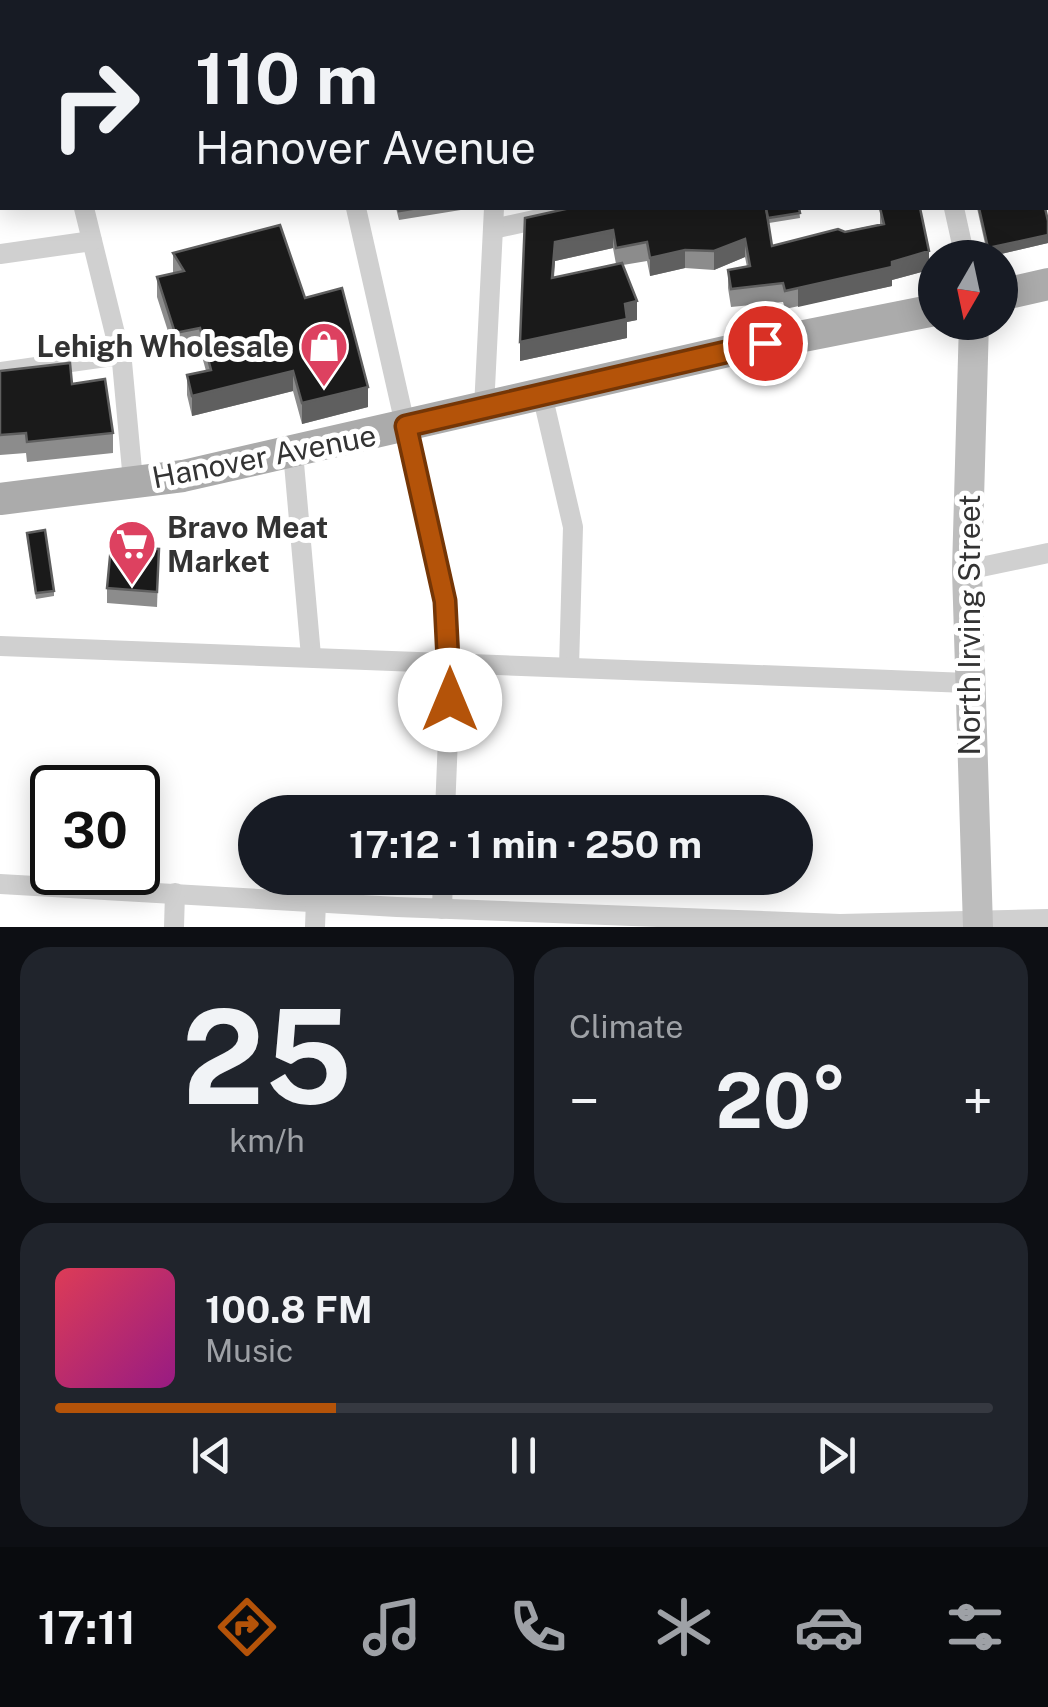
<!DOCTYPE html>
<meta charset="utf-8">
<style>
:root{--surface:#171b24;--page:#20242c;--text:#f1f3f6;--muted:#9ea1a6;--line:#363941;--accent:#b45309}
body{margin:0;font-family:"Public Sans",sans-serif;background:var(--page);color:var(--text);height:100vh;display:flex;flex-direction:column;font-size:38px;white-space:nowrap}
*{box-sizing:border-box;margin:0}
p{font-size:32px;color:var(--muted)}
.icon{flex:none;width:55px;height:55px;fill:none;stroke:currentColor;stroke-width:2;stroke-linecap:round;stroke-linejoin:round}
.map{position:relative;height:927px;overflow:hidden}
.side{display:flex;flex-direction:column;gap:20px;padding:20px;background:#0d0f14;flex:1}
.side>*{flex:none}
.hud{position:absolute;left:0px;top:0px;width:1050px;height:210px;box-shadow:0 5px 25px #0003;background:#171b24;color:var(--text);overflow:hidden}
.needle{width:65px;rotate:189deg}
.buttons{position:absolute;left:918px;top:240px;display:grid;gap:20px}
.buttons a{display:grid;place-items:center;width:100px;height:100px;border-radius:50%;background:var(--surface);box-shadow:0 5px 25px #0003;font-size:50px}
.speed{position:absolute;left:30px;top:765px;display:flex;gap:20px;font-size:50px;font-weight:700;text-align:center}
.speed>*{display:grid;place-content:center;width:130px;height:130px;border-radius:50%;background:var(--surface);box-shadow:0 5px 25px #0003;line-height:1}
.speed .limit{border:5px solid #111;border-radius:15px;background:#fff;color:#111}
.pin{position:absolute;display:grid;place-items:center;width:85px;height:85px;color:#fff;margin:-42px;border:5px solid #fff;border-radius:50%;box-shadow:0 2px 10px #0007}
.me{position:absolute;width:110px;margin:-55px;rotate:0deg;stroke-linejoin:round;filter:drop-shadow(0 0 8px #0008)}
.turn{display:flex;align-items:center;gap:35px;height:210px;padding:0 30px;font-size:45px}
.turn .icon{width:130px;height:130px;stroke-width:2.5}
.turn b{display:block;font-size:70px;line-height:85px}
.big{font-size:75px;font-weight:700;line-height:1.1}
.side .widget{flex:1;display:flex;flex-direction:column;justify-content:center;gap:15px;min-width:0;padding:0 35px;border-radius:30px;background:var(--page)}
.side .dial{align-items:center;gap:0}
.dial b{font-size:130px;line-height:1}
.song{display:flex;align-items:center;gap:30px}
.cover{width:120px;height:120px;border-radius:15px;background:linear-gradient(135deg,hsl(350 70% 55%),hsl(310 70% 35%))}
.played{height:10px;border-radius:5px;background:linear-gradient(90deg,var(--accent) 30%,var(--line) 30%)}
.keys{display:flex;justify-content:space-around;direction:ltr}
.heat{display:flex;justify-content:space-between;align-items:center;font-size:55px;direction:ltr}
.side .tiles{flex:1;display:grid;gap:20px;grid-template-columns:1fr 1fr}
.widget:last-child{grid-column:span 2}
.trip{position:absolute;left:238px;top:795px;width:575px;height:100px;border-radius:50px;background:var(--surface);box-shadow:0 5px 25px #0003;font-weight:700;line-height:100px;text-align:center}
.dock{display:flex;height:160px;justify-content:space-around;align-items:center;background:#090b0e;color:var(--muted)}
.dock .icon{width:70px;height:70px}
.dock .current{color:var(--accent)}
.dock b{font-size:45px;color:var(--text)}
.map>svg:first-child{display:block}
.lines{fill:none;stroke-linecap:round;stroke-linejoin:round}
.minor{stroke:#d0d0d0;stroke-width:20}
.secondary{stroke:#bdbdbd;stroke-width:30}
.primary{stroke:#ababab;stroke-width:32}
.wall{fill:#8c8c8c;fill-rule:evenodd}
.shaded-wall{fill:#5f5f5f}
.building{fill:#1a1a1a;stroke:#5f5f5f;stroke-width:2.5}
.route-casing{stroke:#753606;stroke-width:25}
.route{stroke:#b45309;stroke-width:18}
.labels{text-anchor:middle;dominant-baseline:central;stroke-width:10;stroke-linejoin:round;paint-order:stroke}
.poi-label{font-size:30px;font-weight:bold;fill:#333;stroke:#fff;text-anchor:end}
.street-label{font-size:30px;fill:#333;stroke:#fff}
</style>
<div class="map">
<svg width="1048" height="927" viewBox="0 0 1048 927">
<rect width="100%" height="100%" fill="#fff"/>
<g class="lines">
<!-- minor -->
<g class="minor">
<polyline points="285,0 286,2"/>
<polyline points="733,0 788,0"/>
<polyline points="908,0 908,2"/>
<polyline points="504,2 504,0"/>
<polyline points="677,2 677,0"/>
<polyline points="0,89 2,90"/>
<polyline points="84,208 122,362 133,481"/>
<polyline points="356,208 445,601 451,662 445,812"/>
<polyline points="954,208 965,258"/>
<polyline points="493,229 589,208"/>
<polyline points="0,254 92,241"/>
<polyline points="0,372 120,355"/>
<polyline points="542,394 573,527 569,667"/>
<polyline points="484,408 494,208"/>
<polyline points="293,452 311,656"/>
<polyline points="967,570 1048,553"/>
<polyline points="0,646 968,683"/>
<polyline points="0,884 397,907 840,924 1048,919"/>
<polyline points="442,909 443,878"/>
<polyline points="174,927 175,893"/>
<polyline points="315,927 316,901"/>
</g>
<!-- secondary -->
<polyline class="secondary" points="974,322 967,570 978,927"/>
<!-- primary -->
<g class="primary">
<polyline points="1000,295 1048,284"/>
<polyline points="0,499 183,476 733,350 935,310"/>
</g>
</g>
<!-- wall -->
<g class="wall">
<polygon points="950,0 980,0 980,2 951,2"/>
<polygon points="396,208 473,208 399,220"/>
<path d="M799,208l1,10 -31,5 3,23 108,-22v-16l49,62 -37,10v6l-107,23 -2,-7 -52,5 -3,-19v-18l19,-3 -2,-10 -31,13 -29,-2 -35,8 -3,-15 -24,4 14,55 -10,2v16l-107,23 5,-143zM613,248l3,16 -62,14 1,-17z"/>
<polygon points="977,208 1045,208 1048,221 1048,243 988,257"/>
<polygon points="173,253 305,298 368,407 302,424 293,391 192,416 187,395 187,375 206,371 200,349 175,353 157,297 157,277 173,273"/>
<polygon points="0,371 72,384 113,433 113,453 27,462 26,453 0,455"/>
<polygon points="27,538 54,591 54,596 36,599"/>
<polygon points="159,549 157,607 107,603 107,588"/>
</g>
<!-- shaded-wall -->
<g class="shaded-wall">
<polygon points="613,230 613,248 555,261 552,297 555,242"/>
<polygon points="1048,235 1048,243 988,257 988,248"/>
<polygon points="745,239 745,257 714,270 714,251"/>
<polygon points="685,250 685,268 650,276 650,258"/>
<polygon points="929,251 929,270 892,280 892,286 798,307 798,288"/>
<polygon points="637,301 637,320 627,322 627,338 520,361 520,342 625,304"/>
<polygon points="293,371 293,391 192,416 192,396"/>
<polygon points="368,387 368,407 302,424 302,403"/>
</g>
<!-- building -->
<g class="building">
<polygon points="0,0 86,0 85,2 2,2 2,67 0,66"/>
<polygon points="150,0 224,0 225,2 151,2"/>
<polygon points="334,0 381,0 382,2 334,2"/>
<rect x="452" y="0" width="28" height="2"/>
<rect x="0" y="108" width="2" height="22"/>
<polygon points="398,208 418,208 399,211"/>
<polygon points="570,208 766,208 772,246 838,229 845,232 884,224 880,208 920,208 929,251 892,262 892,267 785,291 783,283 731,289 728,270 750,266 745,239 714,251 685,250 650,258 647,242 616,248 613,230 555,242 552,278 622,263 637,301 625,304 627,319 520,342 525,218"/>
<polygon points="766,208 799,208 800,213 768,218"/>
<polygon points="979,208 1045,208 1048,221 1048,235 988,248"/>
<polygon points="280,225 305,298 342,288 368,387 302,403 293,371 192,396 187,375 211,370 200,328 175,333 157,277 184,271 173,253"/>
<polygon points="70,363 72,384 105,379 113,433 27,442 26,433 0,435 0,371"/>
<polygon points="45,530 54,591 36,593 27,533"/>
<polygon points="111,546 159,549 157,592 107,588"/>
</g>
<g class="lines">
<!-- route casing -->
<g class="route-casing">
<polyline id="route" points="450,700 445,601 406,426 765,343"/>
</g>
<!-- route -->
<use href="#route" class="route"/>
</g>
<!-- icons -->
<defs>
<g id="shop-pin" transform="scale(2.5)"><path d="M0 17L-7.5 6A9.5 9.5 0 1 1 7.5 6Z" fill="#dd4160" stroke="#fff"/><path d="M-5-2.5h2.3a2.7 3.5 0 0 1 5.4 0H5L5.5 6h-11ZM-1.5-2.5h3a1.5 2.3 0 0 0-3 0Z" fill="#fff"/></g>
<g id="supermarket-pin" transform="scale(2.5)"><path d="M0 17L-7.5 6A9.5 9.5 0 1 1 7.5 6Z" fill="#dd4160" stroke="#fff"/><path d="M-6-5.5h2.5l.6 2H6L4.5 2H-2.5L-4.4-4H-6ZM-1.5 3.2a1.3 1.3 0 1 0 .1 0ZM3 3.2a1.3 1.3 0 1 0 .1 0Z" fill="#fff"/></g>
</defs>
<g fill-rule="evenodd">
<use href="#shop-pin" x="324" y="346"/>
<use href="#supermarket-pin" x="132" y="544"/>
</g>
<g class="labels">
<!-- poi labels -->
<g class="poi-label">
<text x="289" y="346">Lehigh Wholesale</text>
<text x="167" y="527" text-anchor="start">Bravo Meat<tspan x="167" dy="34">Market</tspan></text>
</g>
<!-- street labels -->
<g class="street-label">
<text transform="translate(264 456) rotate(-11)">Hanover Avenue</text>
<text transform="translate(969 625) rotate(-90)">North Irving Street</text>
</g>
</g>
</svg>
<div class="buttons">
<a><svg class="needle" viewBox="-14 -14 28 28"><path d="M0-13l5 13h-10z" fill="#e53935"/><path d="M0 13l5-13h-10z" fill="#9ea1a6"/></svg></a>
</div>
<div class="speed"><div class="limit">30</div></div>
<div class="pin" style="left:765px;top:343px;background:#d93025"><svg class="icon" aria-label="arrive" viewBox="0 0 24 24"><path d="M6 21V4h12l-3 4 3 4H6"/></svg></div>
<svg class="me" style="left:450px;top:700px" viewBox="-20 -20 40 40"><circle r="19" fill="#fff"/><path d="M0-13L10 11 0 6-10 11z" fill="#b45309"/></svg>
<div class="trip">17:12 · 1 min · 250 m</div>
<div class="hud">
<div class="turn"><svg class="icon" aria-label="right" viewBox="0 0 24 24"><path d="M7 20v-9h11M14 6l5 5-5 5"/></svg><div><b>110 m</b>Hanover Avenue</div></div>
</div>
</div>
<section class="side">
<div class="tiles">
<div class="widget dial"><b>25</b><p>km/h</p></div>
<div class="widget"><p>Climate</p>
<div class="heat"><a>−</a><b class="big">20°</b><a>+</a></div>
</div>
<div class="widget">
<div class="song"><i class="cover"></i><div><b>100.8 FM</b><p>Music</p></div></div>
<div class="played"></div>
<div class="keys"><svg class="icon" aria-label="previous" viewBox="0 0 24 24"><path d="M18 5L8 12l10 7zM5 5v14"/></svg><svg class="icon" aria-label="pause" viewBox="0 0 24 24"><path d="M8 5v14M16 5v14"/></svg><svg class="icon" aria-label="next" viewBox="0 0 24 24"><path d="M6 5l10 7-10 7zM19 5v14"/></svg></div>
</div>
</div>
</section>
<nav class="dock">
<b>17:11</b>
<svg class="icon current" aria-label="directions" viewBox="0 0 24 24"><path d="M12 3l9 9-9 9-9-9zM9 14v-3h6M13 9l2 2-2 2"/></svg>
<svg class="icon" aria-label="music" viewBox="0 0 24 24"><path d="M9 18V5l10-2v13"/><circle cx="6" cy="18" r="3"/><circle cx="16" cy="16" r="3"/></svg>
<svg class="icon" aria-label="phone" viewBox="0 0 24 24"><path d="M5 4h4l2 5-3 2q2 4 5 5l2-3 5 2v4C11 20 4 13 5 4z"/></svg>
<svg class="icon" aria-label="climate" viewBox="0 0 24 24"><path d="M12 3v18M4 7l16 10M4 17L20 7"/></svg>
<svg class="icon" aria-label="car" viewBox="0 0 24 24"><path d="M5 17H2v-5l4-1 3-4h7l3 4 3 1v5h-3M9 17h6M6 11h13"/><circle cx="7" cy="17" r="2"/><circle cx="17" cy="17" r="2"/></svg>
<svg class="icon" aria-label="filters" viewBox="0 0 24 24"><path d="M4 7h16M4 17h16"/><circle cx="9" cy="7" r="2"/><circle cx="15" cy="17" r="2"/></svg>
</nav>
